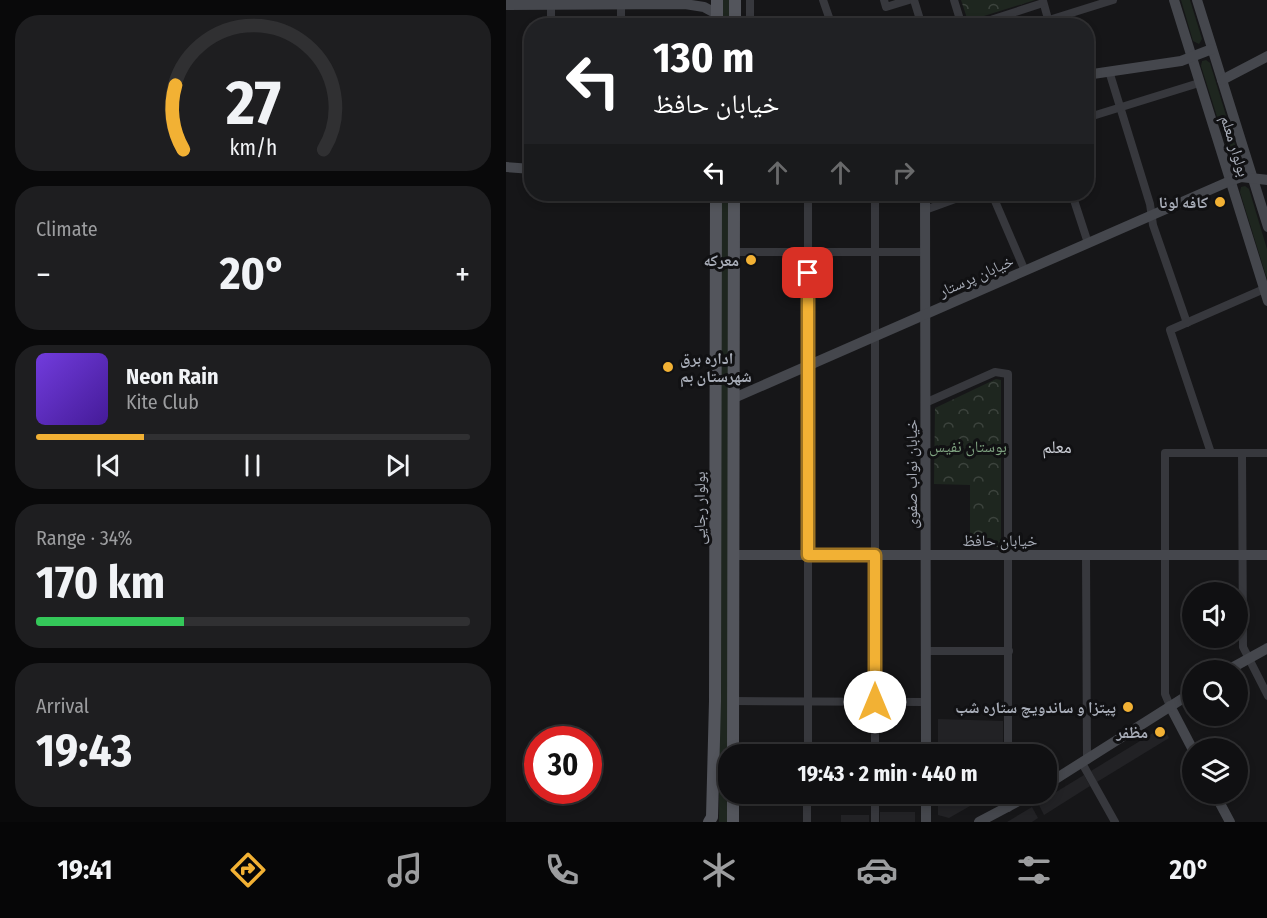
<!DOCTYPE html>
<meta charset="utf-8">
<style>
:root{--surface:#101012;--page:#1e1e20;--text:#f1f3f6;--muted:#9c9d9f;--line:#303032;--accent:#f2b134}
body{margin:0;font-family:"Fira Sans Condensed","Noto Naskh Arabic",sans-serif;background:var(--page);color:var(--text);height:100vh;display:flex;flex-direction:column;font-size:22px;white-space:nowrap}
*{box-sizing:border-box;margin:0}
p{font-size:20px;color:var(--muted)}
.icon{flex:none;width:33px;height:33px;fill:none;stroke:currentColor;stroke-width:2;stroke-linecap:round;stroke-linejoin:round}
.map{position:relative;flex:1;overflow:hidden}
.details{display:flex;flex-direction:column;gap:15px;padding:15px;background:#09090a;width:506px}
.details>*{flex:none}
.hud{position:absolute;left:18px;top:18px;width:570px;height:183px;border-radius:24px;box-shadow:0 3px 9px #0003,0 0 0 2px var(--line);background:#202124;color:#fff;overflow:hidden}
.controls{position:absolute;left:676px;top:582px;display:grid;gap:12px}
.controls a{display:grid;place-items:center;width:66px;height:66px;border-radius:50%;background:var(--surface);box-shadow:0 3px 9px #0003,0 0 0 2px var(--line);font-size:30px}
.speed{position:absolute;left:18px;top:726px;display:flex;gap:12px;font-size:30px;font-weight:700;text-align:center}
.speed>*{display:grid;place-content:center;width:78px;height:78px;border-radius:50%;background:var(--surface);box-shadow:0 3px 9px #0003,0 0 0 2px var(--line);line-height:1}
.speed .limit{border:9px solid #d22;background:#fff;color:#111}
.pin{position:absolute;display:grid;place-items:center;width:51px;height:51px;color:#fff;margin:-26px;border-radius:12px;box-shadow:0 3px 9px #0006}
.me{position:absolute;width:66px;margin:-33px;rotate:0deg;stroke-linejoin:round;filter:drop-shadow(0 0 4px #0008)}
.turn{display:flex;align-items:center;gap:21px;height:126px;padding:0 30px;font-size:27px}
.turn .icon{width:78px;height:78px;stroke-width:2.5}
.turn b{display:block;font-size:42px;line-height:51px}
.lanes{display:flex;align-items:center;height:57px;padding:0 30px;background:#0003;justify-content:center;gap:30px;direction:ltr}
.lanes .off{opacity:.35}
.big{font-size:45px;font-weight:700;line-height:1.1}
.details .widget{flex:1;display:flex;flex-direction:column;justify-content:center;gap:9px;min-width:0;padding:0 21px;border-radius:24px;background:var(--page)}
.details .dial{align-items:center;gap:0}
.dial svg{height:156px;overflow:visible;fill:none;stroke:var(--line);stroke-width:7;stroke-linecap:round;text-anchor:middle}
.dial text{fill:var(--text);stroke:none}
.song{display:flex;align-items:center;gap:18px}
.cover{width:72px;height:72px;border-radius:9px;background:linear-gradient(135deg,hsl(260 70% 55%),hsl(260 70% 35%))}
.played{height:6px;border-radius:3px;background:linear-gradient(90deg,var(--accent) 25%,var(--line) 25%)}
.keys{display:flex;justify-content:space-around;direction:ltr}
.heat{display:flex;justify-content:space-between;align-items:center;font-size:33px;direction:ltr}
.charge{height:9px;border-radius:4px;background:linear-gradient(90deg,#34c759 34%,var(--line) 0)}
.trip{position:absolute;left:212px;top:744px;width:339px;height:60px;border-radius:24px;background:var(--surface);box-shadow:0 3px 9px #0003,0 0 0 2px var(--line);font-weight:700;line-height:60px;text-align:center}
.tabs{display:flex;height:96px;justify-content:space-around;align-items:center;background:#060607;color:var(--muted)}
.tabs .icon{width:42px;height:42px}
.tabs .selected{color:var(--accent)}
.tabs b{font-size:27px;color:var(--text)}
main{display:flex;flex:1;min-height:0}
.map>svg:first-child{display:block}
.built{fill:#222225}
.grass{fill:#1e261f}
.forest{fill:url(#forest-crowns)}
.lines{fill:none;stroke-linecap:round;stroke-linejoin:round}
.street{stroke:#37383d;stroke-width:8}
.secondary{stroke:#45474d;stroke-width:10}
.primary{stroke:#53555c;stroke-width:12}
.route-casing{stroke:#9d7322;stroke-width:15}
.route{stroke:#f2b134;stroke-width:10}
.poi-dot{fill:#f2b134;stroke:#111113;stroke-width:2}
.labels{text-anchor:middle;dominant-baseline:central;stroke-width:6;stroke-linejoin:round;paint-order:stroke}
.street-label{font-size:16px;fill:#a8adb8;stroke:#111113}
.poi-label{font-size:16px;font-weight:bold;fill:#a8adb8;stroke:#111113;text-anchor:end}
.park-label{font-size:16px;fill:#7fa381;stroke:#111113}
.neighbourhood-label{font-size:18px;fill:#c9ccd4;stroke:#111113}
</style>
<main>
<section class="details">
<div class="widget dial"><svg viewBox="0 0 100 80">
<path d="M14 69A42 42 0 1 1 86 69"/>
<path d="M14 69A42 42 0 0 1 10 36" stroke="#f2b134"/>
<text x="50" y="56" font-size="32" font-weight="700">27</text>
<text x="50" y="72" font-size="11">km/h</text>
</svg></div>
<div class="widget"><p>Climate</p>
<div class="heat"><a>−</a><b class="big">20°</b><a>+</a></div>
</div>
<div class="widget">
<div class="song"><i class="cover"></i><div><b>Neon Rain</b><p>Kite Club</p></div></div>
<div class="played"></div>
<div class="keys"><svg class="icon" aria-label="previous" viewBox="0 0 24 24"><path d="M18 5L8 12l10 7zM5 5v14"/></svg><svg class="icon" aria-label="pause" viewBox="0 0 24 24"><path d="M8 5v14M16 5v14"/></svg><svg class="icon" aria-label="next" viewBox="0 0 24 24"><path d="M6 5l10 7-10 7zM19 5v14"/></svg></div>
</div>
<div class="widget"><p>Range · 34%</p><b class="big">170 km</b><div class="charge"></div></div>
<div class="widget"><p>Arrival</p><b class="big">19:43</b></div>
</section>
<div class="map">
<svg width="762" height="822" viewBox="0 0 762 822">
<defs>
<pattern id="forest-crowns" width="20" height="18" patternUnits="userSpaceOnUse" patternTransform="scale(1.5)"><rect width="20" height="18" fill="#1e261f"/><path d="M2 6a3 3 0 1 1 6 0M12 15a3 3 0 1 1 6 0" fill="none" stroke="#3c433d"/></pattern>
</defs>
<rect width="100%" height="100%" fill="#161618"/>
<!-- built -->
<g class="built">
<polygon points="432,719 497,721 497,754 432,754"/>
<polygon points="652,730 660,732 663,738 591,782 585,771"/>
<polygon points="578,775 584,786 538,815 532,803"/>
<polygon points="432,794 485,794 443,818 432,815"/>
<polygon points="526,807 532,818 526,822 501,822"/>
<rect x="374" y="812" width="35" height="10"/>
<rect x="335" y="815" width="28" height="7"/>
</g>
<!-- grass -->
<g class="grass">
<polygon points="216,0 225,0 224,25 216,26"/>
<polygon points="675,0 684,0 696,39 693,44 687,41"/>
<polygon points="700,60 704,63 734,161 731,167 726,164 695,66 696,61"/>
<polygon points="739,186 743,189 761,249 761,279 734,192 735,187"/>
<polygon points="215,194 224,194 222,822 213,822"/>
</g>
<!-- forest -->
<g class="forest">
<polygon points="455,0 529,0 462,21"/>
<polygon points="490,379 495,380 495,547 464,548 464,485 428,484 429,408"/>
</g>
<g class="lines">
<!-- street -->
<g class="street">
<polyline points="244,0 244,26"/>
<polyline points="317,0 326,26"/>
<polyline points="378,0 380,7 403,0"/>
<polyline points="408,0 416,26"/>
<polyline points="448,0 456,26"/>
<polyline points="537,1 544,26"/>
<polyline points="45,4 45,26"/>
<polyline points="115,4 115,26"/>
<polyline points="543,20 607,0"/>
<polyline points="466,26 537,3"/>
<polyline points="603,71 644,204 647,225 681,323"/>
<polyline points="580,118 693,83"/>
<polyline points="486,194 519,271"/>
<polyline points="566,194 582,243"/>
<polyline points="419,210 463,194"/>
<polyline points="228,252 419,252"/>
<polyline points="419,403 489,372 502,374 502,754"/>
<polyline points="705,453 664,330 758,289"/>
<polyline points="736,453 737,647 762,696"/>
<polyline points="580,555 581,760"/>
<polyline points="420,651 503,651"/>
<polyline points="227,701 420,702"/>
<polyline points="664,706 659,694 659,453 762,453"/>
<polyline points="302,754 302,194"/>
<polyline points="369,754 369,194"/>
<polyline points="576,763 609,822"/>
<polyline points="502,808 502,794"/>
<polyline points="301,822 301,794"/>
<polyline points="369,822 369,794"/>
</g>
<!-- secondary -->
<g class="secondary">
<polyline points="668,0 762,301"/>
<polyline points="691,0 762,227"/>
<polyline points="0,5 179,4 198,7 211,14"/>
<polyline points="580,75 675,61 706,49"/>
<polyline points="716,80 762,56"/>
<polyline points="0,167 26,169"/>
<polyline points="419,194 420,754"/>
<polyline points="228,398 724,181 735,177 762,180"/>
<polyline points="227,555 762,555"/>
<polyline points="722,670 762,648"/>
<polyline points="664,706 687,750"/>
<polyline points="540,785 687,692"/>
<polyline points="420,794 420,822"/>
<polyline points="709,794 724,822"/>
<polyline points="473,822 526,794"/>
</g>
<!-- primary -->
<g class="primary">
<polyline points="211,26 211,0"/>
<polyline points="229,26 229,0"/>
<polyline points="227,754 228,194"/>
<polyline points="203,822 206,817 209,701 210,194"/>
<polyline points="227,822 227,794"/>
</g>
</g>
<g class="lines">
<!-- route casing -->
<g class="route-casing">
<polyline id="route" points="302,273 302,555 369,555 369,702"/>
</g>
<!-- route -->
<use href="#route" class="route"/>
</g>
<!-- markers -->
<g class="poi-dot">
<circle cx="714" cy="202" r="6"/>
<circle cx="245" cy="260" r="6"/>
<circle cx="162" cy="367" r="6"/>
<circle cx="622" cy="707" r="6"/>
<circle cx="654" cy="732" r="6"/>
</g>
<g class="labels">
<!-- street labels -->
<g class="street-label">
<text transform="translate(729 146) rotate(73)">بولوار معلم</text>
<text transform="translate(470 276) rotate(-24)">خیابان پرستار</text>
<text transform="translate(405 474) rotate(-90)">خیابان نواب صفوی</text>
<text transform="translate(193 508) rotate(-90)">بولوار رجایی</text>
<text x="494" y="540">خیابان حافظ</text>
</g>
<!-- poi labels -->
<g class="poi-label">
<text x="702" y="202">کافه لونا</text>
<text x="233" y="260">معرکه</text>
<text x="174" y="358" text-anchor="start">اداره برق<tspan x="174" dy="18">شهرستان بم</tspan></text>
<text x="610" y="707">پیتزا و ساندویچ ستاره شب</text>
<text x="642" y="732">مظفر</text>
</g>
<!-- park labels -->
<g class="park-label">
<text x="462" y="446">بوستان نفیس</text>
</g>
<!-- neighbourhood labels -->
<g class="neighbourhood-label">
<text x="551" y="447">معلم</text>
</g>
</g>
</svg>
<div class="controls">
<a><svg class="icon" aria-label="sound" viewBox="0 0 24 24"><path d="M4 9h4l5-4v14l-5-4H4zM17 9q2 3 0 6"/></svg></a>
<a><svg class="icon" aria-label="search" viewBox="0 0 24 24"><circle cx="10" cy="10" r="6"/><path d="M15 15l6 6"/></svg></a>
<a><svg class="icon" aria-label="layers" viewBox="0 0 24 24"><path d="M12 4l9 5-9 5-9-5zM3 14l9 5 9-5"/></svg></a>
</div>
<div class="speed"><div class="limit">30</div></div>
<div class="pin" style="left:302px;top:273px;background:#d93025"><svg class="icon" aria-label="arrive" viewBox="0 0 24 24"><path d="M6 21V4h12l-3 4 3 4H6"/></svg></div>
<svg class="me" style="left:369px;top:702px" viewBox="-20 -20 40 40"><circle r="19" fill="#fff"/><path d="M0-13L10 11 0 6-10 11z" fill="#f2b134"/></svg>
<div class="trip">19:43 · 2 min · 440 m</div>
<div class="hud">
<div class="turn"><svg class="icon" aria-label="left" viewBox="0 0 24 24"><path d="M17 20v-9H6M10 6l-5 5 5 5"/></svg><div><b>130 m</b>خیابان حافظ</div></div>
<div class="lanes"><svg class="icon" aria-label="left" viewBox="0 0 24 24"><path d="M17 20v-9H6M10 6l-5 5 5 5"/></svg><svg class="icon off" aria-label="ahead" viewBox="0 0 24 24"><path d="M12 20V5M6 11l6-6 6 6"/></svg><svg class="icon off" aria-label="ahead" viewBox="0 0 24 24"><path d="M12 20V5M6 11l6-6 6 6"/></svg><svg class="icon off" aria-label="right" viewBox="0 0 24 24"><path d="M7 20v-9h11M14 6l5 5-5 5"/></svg></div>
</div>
</div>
</main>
<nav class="tabs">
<b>19:41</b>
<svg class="icon selected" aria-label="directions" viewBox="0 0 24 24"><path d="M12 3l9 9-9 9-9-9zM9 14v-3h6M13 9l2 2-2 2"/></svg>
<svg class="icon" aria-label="music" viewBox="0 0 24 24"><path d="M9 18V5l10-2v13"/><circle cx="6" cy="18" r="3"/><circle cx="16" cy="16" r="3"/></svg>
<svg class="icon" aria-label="phone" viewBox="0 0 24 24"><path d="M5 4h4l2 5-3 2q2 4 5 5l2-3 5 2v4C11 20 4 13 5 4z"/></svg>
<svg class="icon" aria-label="climate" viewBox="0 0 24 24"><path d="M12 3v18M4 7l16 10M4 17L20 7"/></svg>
<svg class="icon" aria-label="car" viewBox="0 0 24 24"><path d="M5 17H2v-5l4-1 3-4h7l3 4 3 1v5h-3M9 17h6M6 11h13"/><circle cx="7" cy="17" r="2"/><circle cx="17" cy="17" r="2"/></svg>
<svg class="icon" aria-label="filters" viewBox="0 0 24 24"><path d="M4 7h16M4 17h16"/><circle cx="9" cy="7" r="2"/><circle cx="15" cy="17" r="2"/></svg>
<b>20°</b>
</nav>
